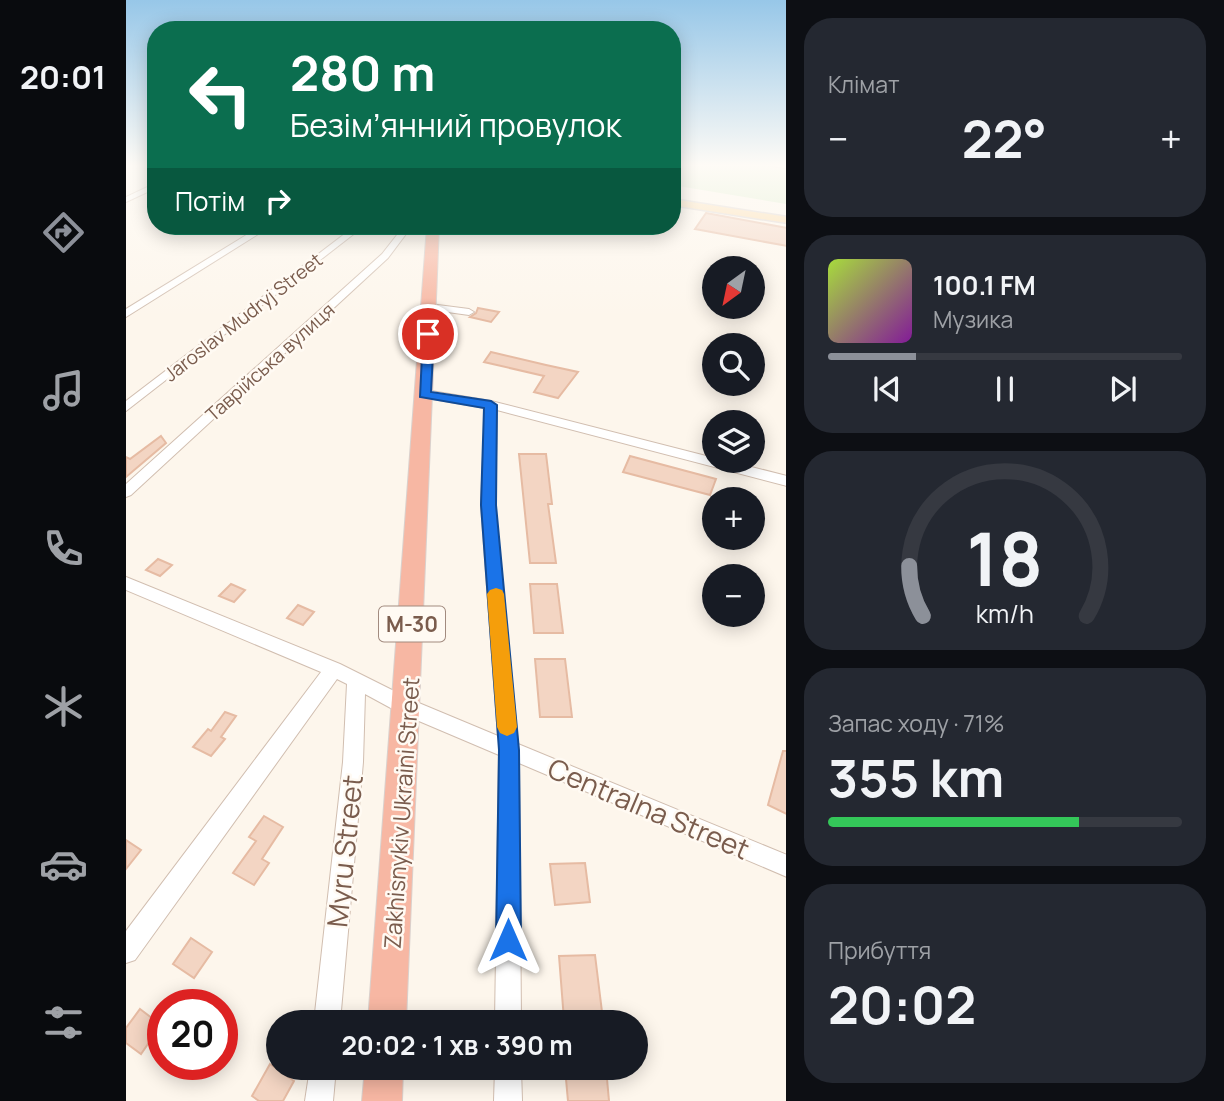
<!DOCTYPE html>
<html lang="uk">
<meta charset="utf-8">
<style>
:root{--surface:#171b24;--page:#242831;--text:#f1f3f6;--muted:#9ea1a6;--line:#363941;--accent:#8c9099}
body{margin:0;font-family:Manrope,sans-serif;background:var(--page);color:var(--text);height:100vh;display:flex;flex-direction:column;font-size:26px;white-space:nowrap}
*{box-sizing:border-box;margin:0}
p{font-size:23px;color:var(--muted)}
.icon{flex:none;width:38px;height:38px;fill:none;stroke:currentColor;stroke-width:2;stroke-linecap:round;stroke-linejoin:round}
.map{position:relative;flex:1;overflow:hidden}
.sheet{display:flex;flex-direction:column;gap:18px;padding:18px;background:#0d0f14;width:438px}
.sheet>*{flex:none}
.hud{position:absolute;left:21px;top:21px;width:534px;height:214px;border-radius:28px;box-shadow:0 4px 18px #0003;background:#0b6e4f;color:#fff;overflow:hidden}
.needle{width:46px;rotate:213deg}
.controls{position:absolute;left:576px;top:256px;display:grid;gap:14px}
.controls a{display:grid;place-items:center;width:63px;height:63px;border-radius:50%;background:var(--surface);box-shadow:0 4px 18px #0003;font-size:35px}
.speed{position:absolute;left:21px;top:989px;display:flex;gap:14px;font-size:35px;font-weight:700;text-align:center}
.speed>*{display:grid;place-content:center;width:91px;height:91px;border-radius:50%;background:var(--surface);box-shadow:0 4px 18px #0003;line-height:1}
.speed .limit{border:10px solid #d22;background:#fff;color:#111}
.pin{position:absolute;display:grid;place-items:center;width:60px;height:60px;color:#fff;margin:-30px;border:4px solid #fff;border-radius:50%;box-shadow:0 2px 7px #0007}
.me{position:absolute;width:77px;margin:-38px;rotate:0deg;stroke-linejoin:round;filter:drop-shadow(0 0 5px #0008)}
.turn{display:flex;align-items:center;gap:24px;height:147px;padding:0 28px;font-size:32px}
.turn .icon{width:91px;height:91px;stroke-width:2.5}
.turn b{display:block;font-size:49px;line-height:60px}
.then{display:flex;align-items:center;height:66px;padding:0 28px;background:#0003;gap:14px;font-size:26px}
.big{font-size:52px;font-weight:700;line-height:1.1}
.sheet .tile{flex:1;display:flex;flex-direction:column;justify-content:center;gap:10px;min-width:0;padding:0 24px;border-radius:28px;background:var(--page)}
.sheet .dial{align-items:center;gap:0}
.dial svg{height:182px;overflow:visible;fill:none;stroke:var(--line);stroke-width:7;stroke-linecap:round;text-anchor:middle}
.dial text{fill:var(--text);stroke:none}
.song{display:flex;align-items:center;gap:21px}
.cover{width:84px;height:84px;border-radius:10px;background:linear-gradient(135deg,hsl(80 70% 55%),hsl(290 70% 35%))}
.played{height:7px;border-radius:4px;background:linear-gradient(90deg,var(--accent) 25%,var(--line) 25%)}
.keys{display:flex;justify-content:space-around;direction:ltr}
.heat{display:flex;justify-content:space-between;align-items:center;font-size:38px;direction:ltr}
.charge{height:10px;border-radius:5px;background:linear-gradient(90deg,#34c759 71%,var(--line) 0)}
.trip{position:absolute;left:140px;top:1010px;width:382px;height:70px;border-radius:35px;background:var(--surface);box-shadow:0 4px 18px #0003;font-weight:700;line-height:70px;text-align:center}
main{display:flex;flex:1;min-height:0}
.menu{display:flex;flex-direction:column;width:126px;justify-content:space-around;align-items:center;background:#090b0e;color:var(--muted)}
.menu .icon{width:49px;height:49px}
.menu .on{color:var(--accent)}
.menu b{font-size:32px;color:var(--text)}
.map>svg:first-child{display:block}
.green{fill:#d8ecc9}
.building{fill:#f3d5c3;stroke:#e6bba3;stroke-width:2}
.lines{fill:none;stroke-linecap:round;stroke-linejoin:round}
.minor-casing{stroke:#d1beb0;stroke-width:2}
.major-casing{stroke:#dad1cd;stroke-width:3}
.highway-casing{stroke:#dad1cd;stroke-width:2}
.minor{fill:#fff;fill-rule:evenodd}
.major{fill:#fbd9a5;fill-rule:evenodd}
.highway{fill:#f7b7a3;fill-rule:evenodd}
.route{fill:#1a73e8;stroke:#114b97;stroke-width:2}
.slow{fill:#f59e0b}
.labels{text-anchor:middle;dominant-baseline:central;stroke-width:5;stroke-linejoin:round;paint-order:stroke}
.far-street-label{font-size:19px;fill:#7a5c4d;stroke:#fffaf3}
.shield{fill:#fffaf3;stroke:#a28b7f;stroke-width:2}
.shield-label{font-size:21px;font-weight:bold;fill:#7a5c4d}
.street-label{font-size:23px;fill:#7a5c4d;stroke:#fffaf3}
.near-street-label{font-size:28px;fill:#7a5c4d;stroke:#fffaf3}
</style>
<main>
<nav class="menu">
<b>20:01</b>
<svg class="icon on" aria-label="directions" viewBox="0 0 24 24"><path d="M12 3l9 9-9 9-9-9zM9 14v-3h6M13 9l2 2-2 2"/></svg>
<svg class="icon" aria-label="music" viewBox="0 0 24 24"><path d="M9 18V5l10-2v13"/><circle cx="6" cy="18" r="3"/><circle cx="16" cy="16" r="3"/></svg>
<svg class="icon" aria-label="phone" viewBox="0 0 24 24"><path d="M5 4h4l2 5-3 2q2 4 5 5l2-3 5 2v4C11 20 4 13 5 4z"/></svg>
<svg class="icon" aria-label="climate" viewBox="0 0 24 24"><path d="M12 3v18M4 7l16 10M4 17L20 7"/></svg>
<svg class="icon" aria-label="car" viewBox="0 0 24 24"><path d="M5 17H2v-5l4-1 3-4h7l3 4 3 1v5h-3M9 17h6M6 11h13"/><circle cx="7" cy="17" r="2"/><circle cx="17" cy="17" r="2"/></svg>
<svg class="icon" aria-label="filters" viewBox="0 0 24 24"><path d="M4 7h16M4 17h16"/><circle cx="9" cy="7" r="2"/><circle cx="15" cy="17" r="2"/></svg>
</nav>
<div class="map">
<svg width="661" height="1101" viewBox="0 0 661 1101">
<rect width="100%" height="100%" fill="#fdf6ec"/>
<!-- green -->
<polygon class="green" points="546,164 660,164 660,204 546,185"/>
<!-- building -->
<g class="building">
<polygon points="580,213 661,228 661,246 569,229"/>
<polygon points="352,308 373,312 365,322 344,317 350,313"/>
<polygon points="365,352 420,365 452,372 432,398 408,392 418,376 358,362"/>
<polygon points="35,436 40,443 0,477 0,457 4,459"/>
<polygon points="393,454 420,454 426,504 422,504 430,563 404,563"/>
<polygon points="504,456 590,479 584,495 497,472"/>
<polygon points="32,559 46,565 34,576 20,570"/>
<polygon points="105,584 119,590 108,602 93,596"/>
<polygon points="404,584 431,584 437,633 408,633"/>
<polygon points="172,605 188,612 177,625 161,618"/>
<polygon points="409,659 439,659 446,717 414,717"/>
<polygon points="99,712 110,716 95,737 99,739 85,756 67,747 82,729 85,731"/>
<polygon points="657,751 661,751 661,814 642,805"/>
<polygon points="138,816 157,827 136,859 143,863 128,885 107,873 130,841 123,837"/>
<polygon points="0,840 15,850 0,869"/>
<polygon points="459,863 464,902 429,905 424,864"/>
<polygon points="65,938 86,952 68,978 47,964"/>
<polygon points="469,955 477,1020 438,1020 433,956"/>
<polygon points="14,1009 35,1025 15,1054 0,1043 0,1028"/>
<polygon points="144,1064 168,1081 157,1101 133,1101 126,1096"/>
<polygon points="439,1068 480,1068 483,1101 442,1101"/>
</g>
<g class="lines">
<!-- minor casing -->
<g class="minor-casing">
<g id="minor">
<polygon points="644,164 661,164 661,168 645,166"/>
<polygon points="30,183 30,188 0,202 0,197"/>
<polygon points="135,226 145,226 0,317 0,309"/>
<polygon points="229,226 238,226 0,411 0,401"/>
<polygon points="278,226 286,226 262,258 5,495 0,497 0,484 256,254"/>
<polygon points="304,304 343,309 348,312 343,315 300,309 300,305"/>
<polygon points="299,390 365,401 588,458 588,460 598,460 661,476 661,486 371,410 369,505 392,744 661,855 661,877 393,763 395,1022 369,1022 373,755 274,713 239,694 237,762 214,1022 188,1022 217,762 221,684 211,679 9,960 0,963 0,931 195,672 0,590 0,577 214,664 288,701 372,736 355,505 359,408 295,397 293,394"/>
<polygon points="184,1068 210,1068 207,1101 179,1101"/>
<polygon points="369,1068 395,1068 396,1101 368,1101"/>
</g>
</g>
<!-- major casing -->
<g class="major-casing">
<polygon id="major" points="546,199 661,217 661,223 546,205"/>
</g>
<!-- highway casing -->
<g class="highway-casing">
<g id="highway">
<polygon points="301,226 313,226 280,1022 242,1022"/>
<polygon points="239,1068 277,1068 276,1101 236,1101"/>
</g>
</g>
<!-- minor -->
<use href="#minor" class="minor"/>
<!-- major -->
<use href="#major" class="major"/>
<!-- highway -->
<use href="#highway" class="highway"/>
</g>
<!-- sky -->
<linearGradient id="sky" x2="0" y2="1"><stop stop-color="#97c7e8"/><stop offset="0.52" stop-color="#fefbf6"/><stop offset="1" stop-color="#fefbf6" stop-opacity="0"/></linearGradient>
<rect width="661" height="318" fill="url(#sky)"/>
<!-- route -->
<polygon class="route" points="302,330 308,334 305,392 365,401 371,405 370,505 393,750 395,940 391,949 382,953 374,949 370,940 373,750 355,505 358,408 294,397 297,334"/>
<!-- slow -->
<polygon class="slow" points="370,588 376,590 378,594 391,727 388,733 381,736 374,733 371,727 361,594 364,590"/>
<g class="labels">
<!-- far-street labels -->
<g class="far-street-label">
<text transform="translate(117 317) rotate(-38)">Jaroslav Mudryj Street</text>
<text transform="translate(144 362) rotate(-42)">Таврійська вулиця</text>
</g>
<!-- shield labels -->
<rect class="shield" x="253" y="606.5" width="66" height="35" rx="5"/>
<g class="shield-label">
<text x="286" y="624">М-30</text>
</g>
<!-- street labels -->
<g class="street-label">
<text transform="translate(275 813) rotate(-86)">Zakhisnykiv Ukraini Street</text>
</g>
<!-- near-street labels -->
<g class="near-street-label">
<text transform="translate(523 808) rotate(23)">Centralna Street</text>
<text transform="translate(218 851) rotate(-84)">Myru Street</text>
</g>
</g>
</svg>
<div class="controls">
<a><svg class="needle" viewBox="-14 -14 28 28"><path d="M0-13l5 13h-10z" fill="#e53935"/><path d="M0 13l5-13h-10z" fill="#9ea1a6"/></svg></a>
<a><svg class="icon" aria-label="search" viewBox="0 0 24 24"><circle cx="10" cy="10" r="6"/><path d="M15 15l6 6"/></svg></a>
<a><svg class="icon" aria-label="layers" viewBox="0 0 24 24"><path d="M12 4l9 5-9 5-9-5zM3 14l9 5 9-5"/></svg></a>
<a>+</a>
<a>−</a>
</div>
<div class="speed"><div class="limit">20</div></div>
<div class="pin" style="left:302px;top:334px;background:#d93025"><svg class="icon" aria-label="arrive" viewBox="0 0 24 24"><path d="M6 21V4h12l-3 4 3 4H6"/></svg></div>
<svg class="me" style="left:382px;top:940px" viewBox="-20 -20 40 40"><path d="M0-17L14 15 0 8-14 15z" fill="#1a73e8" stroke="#fff" stroke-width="4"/></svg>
<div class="trip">20:02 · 1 хв · 390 m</div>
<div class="hud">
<div class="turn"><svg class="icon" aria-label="left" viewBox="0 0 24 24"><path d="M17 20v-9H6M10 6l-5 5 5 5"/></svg><div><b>280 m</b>Безімʼянний провулок</div></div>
<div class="then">Потім<svg class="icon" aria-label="right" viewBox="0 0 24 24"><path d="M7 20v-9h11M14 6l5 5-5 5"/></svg></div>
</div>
</div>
<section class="sheet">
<div class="tile"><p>Клімат</p>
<div class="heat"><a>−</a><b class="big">22°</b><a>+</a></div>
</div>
<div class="tile">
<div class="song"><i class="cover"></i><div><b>100.1 FM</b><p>Музика</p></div></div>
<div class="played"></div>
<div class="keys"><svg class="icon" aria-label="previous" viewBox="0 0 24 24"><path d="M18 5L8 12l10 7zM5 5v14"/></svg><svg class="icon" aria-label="pause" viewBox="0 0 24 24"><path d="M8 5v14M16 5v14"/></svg><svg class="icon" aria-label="next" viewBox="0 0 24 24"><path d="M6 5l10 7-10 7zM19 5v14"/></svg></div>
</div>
<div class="tile dial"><svg viewBox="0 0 100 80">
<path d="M14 69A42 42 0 1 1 86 69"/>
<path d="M14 69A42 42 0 0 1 8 47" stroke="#8c9099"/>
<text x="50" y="56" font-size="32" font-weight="700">18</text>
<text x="50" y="72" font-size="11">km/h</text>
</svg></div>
<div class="tile"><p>Запас ходу · 71%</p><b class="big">355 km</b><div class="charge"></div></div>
<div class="tile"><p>Прибуття</p><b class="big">20:02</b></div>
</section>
</main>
